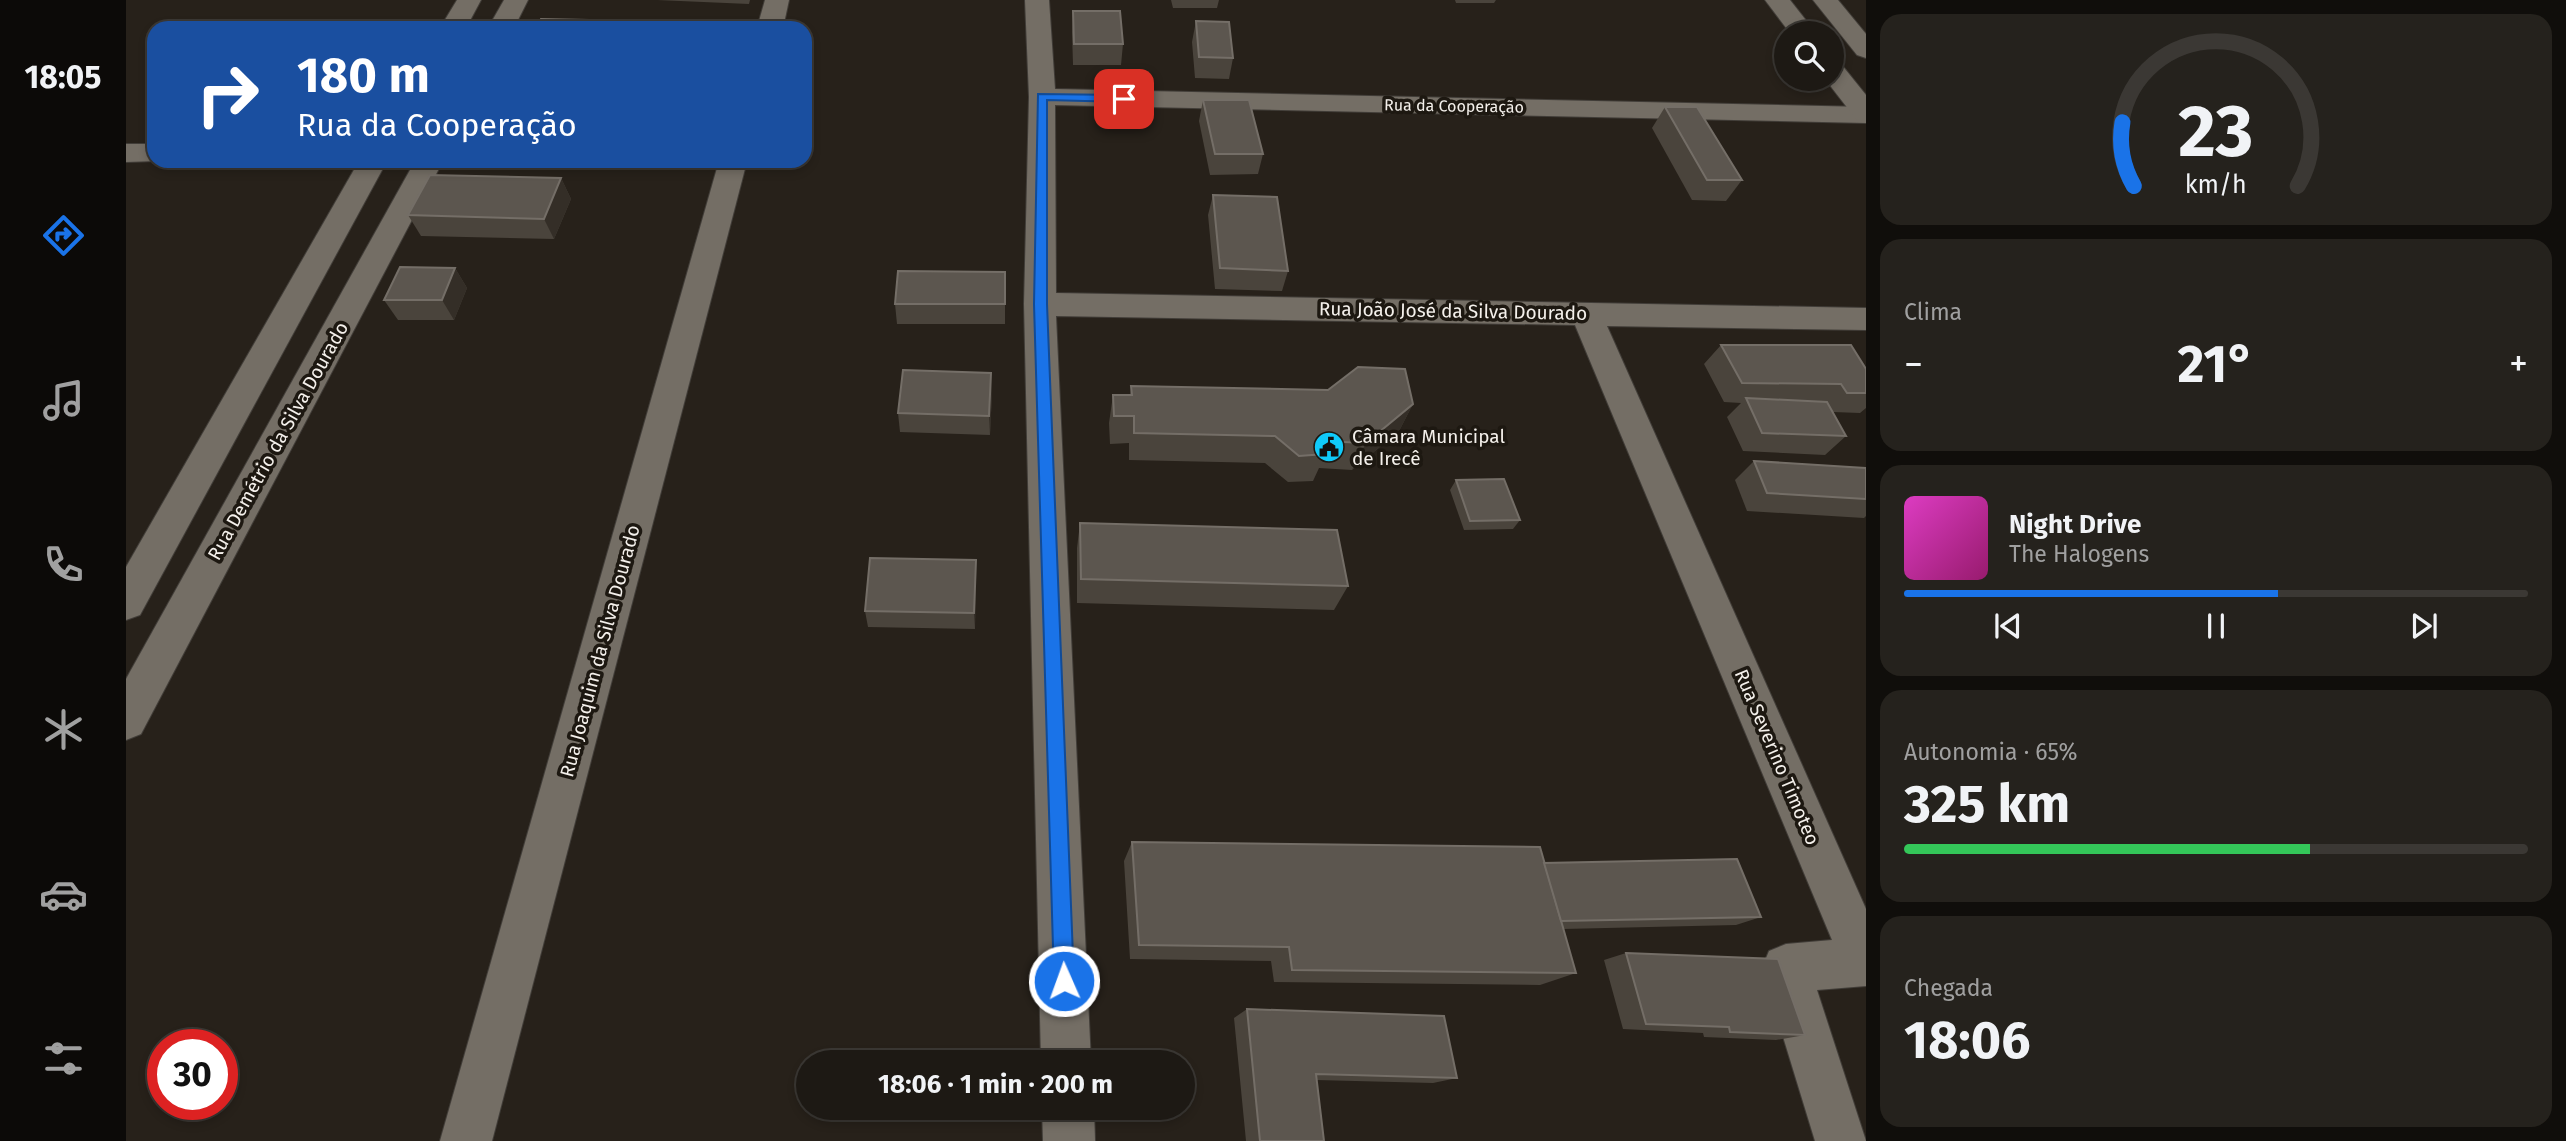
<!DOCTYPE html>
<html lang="pt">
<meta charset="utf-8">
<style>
:root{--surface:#1d1914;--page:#25221d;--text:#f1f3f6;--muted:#a0a0a0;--line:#3b3834;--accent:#1a73e8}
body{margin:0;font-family:"Fira Sans",sans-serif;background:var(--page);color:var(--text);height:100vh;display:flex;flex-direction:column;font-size:26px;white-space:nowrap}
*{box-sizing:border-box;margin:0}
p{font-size:23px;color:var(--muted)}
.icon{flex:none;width:38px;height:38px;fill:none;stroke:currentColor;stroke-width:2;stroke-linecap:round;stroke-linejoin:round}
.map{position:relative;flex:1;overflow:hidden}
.drawer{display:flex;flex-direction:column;gap:14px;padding:14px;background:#100e0b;width:700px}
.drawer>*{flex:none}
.hud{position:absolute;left:21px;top:21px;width:665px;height:147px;border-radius:21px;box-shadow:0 4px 10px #0003,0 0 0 2px var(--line);background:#1a4fa0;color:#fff;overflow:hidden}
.controls{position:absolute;left:1648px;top:21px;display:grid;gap:14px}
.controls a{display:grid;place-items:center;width:70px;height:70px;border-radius:50%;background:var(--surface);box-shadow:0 4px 10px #0003,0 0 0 2px var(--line);font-size:35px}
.speed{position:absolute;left:21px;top:1029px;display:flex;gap:14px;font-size:35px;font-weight:700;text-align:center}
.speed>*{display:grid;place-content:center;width:91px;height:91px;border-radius:50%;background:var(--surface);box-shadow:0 4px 10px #0003,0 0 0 2px var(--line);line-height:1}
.speed .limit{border:10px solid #d22;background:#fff;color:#111}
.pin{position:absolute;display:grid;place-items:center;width:60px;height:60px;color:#fff;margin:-30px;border-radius:14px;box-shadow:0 4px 10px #0006}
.me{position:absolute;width:77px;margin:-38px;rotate:358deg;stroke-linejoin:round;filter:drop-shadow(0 0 5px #0008)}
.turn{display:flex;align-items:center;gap:24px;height:147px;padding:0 35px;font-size:32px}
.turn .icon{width:91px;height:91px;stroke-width:2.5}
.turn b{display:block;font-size:49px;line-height:60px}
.big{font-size:52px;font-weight:700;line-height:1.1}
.drawer .widget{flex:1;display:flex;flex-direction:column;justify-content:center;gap:10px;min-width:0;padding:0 24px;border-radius:21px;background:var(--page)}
.drawer .dial{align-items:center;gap:0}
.dial svg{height:182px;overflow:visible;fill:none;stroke:var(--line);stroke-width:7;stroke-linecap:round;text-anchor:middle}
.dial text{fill:var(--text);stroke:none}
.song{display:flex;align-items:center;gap:21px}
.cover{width:84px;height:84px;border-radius:10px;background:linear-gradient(135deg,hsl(310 70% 55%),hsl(320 70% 35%))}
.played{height:7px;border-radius:4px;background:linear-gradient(90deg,var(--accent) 60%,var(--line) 60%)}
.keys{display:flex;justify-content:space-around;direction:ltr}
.heat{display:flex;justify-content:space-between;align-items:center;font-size:38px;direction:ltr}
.charge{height:10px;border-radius:5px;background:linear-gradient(90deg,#34c759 65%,var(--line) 0)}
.trip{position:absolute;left:670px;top:1050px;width:399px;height:70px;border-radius:35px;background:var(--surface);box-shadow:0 4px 10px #0003,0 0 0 2px var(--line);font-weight:700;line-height:70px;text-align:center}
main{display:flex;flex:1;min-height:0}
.tab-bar{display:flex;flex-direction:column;width:126px;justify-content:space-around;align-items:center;background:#0c0a08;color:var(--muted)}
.tab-bar .icon{width:49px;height:49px}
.tab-bar .current{color:var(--accent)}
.tab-bar b{font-size:32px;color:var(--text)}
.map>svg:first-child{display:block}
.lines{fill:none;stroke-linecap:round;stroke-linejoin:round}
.minor-casing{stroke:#413d38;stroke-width:2}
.tertiary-casing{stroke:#413d38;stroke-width:2}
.minor{fill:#746e65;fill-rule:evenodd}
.tertiary{fill:#746e65;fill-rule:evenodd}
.wall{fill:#4a443c}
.shaded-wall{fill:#342e27}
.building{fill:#5c564f;stroke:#746e67;stroke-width:2}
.route{fill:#1a73e8;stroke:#114b97;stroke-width:2}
.labels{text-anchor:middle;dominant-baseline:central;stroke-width:7;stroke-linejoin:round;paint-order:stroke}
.far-street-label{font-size:16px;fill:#f4f0eb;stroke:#1d1811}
.street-label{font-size:19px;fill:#f4f0eb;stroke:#1d1811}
.poi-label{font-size:19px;fill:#f4f0eb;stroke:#1d1811;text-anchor:start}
</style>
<main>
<nav class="tab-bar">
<b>18:05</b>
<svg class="icon current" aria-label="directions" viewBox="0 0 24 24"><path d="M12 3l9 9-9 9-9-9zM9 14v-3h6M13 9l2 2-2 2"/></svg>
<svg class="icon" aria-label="music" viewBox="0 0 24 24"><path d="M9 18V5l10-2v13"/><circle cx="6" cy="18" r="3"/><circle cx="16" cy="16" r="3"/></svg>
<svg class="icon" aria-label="phone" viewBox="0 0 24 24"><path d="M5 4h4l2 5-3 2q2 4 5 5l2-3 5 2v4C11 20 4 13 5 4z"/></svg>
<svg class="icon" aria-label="climate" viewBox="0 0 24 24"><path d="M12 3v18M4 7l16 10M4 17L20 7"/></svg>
<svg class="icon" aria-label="car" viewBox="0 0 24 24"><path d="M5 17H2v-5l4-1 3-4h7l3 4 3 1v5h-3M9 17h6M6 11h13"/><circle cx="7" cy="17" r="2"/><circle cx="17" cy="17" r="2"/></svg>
<svg class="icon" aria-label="filters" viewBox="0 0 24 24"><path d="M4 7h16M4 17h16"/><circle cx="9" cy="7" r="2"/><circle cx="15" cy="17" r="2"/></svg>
</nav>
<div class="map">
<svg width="1740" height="1141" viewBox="0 0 1740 1141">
<rect width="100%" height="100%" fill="#27211a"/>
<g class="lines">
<!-- minor casing -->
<g class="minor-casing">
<g id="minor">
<polygon points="331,0 355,0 340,28 314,28"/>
<polygon points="378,0 402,0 388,28 362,28"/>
<polygon points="639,0 663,0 657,28 631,28"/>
<polygon points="899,0 923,0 929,89 1740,107 1740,123 929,105 930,293 1740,308 1740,330 1481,326 1740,909 1740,986 1691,990 1740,1141 1689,1141 1636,968 1643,951 1660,944 1706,940 1449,325 930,316 965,1062 915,1062 898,304 903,97"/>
<polygon points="0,144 28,144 28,161 31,161 0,162"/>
<polygon points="233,161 261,161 14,615 0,620 0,567"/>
<polygon points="289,161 317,161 15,734 0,740 0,679"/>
<polygon points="593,161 621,161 366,1141 314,1141"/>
<polygon points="916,1108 968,1108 969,1141 917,1141"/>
</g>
</g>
<!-- tertiary casing -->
<g class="tertiary-casing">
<g id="tertiary">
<polygon points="1639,0 1664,0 1690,33 1664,33"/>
<polygon points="1687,0 1712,0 1740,34 1740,58 1731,55"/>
<polygon points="1706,62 1715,64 1740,95 1740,121 1730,119 1699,79 1706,79"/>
</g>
</g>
<!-- minor -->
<use href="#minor" class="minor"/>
<!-- tertiary -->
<use href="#tertiary" class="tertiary"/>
</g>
<!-- wall -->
<g class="wall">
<polygon points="531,0 624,0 623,4"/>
<polygon points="1045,0 1093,0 1091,8 1047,8"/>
<polygon points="1329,0 1370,0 1368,3 1330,3"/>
<polygon points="947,11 997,44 995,65 947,65 946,32"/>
<polygon points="1070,21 1107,58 1103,79 1069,78 1066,42"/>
<polygon points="1077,100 1137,154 1132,174 1084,175 1073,121"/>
<polygon points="1539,107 1616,180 1600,201 1566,200 1526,128"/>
<polygon points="435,178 445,199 428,239 295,236 282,215"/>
<polygon points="1087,195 1162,271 1156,291 1089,289 1082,215"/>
<polygon points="329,268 341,288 328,320 272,320 258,300"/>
<polygon points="879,272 879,324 771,324 769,304"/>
<polygon points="1595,345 1740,369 1740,408 1734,413 1707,412 1720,436 1699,455 1617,451 1601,417 1615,403 1598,402 1578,364"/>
<polygon points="1005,386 1287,404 1273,431 1226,470 1193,468 1187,481 1162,482 1139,463 1003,460 1003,443 984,444 983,423 987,395 1004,395"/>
<polygon points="866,392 864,435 774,432 772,413"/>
<polygon points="1628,461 1740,468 1740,516 1738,518 1621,511 1609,480"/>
<polygon points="1330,480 1394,520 1387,529 1338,530 1324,490"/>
<polygon points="954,523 1222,586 1208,610 951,603 951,548"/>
<polygon points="850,560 849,629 742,627 739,611"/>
<polygon points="1006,842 1418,863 1635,917 1610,925 1437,929 1450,973 1414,985 1148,982 1145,961 1004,959 998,861"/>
<polygon points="1500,953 1679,1035 1650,1040 1578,1037 1577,1033 1497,1029 1478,960"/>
<polygon points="1121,1009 1331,1078 1307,1083 1190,1080 1198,1141 1120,1141 1108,1018"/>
</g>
<!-- shaded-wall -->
<g class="shaded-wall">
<polygon points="462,20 465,28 458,28"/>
<polygon points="435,178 445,199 428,239 418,219"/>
<polygon points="329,268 341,288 328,320 316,300"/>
<polygon points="865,373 866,392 864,435 863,416"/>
<polygon points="1287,404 1273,431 1226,470 1240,443"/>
<polygon points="850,560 850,577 849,629 848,613"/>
</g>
<!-- building -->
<g class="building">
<polygon points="947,11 994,11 997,44 948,44"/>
<polygon points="415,19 462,20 458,28 411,28"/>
<polygon points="1070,21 1103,22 1107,58 1073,57"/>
<polygon points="1077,100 1123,100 1137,154 1089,154"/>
<polygon points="1539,107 1571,107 1616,180 1581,180"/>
<polygon points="304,175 435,178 418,219 282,215"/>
<polygon points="1087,195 1151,197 1162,271 1094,268"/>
<polygon points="274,267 329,268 316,300 258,300"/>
<polygon points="772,271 879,272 879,304 769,304"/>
<polygon points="1595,345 1725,345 1740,369 1740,393 1721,393 1715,384 1616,383"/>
<polygon points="1232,367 1279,369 1287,404 1240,443 1195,441 1199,454 1173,456 1149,436 1008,433 1008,416 988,416 987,395 1006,395 1005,386 1202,390"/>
<polygon points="777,370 865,373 863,416 772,413"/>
<polygon points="1620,398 1701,402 1720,436 1636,433"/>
<polygon points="1628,461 1740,468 1740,499 1641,493"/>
<polygon points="1378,479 1394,520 1344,521 1330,480"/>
<polygon points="954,523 1211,530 1222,586 955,579"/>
<polygon points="744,558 850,560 848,613 739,611"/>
<polygon points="1006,842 1414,847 1450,973 1166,970 1163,947 1013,945"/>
<polygon points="1611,859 1635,917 1435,921 1418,863"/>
<polygon points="1500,953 1652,959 1679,1035 1604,1032 1603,1027 1520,1024"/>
<polygon points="1121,1009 1318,1016 1331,1078 1190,1074 1198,1141 1134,1141"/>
</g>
<!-- route -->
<polygon class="route" points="912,94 998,95 1004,99 998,102 921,100 921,304 948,981 945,988 938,991 931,988 928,981 908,304"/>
<!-- icons -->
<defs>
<g id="civic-disc" transform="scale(1.575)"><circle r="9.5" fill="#10cafa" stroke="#1d1811"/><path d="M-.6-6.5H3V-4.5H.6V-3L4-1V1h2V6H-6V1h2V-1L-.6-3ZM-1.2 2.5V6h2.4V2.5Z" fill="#111"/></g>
</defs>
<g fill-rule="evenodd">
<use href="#civic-disc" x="1203" y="447"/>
</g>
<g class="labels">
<!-- far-street labels -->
<g class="far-street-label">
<text transform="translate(1328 106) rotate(1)">Rua da Cooperação</text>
</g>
<!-- street labels -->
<g class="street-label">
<text transform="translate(1327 311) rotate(1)">Rua João José da Silva Dourado</text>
<text transform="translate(152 441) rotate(-61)">Rua Demétrio da Silva Dourado</text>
<text transform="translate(474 651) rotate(-75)">Rua Joaquim da Silva Dourado</text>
<text transform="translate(1651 757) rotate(67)">Rua Severino Timoteo</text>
</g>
<!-- poi labels -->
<g class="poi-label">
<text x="1226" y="436">Câmara Municipal<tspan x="1226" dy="22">de Irecê</tspan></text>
</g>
</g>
</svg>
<div class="controls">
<a><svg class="icon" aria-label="search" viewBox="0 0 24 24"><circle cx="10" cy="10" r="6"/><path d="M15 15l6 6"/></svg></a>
</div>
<div class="speed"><div class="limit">30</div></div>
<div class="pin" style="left:998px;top:99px;background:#d93025"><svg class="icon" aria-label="arrive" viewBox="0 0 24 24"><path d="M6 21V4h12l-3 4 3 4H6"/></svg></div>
<svg class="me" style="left:938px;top:981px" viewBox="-20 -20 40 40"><circle r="17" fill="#1a73e8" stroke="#fff" stroke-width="3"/><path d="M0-11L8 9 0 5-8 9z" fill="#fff"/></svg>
<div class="trip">18:06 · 1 min · 200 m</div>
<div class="hud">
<div class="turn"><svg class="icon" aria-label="right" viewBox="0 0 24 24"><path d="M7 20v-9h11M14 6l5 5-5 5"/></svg><div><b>180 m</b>Rua da Cooperação</div></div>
</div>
</div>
<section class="drawer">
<div class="widget dial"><svg viewBox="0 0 100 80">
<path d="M14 69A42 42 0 1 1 86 69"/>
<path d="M14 69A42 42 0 0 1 9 41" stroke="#1a73e8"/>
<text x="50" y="56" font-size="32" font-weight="700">23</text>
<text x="50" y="72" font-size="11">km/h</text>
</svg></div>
<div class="widget"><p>Clima</p>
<div class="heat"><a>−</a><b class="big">21°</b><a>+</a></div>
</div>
<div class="widget">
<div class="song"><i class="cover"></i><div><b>Night Drive</b><p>The Halogens</p></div></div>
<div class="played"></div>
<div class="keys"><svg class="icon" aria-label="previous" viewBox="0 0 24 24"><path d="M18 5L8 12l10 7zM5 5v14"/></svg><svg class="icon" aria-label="pause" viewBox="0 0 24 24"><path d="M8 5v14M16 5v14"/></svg><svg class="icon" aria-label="next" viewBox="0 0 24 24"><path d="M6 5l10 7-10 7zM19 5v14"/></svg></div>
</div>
<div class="widget"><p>Autonomia · 65%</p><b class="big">325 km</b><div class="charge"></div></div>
<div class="widget"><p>Chegada</p><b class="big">18:06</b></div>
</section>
</main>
